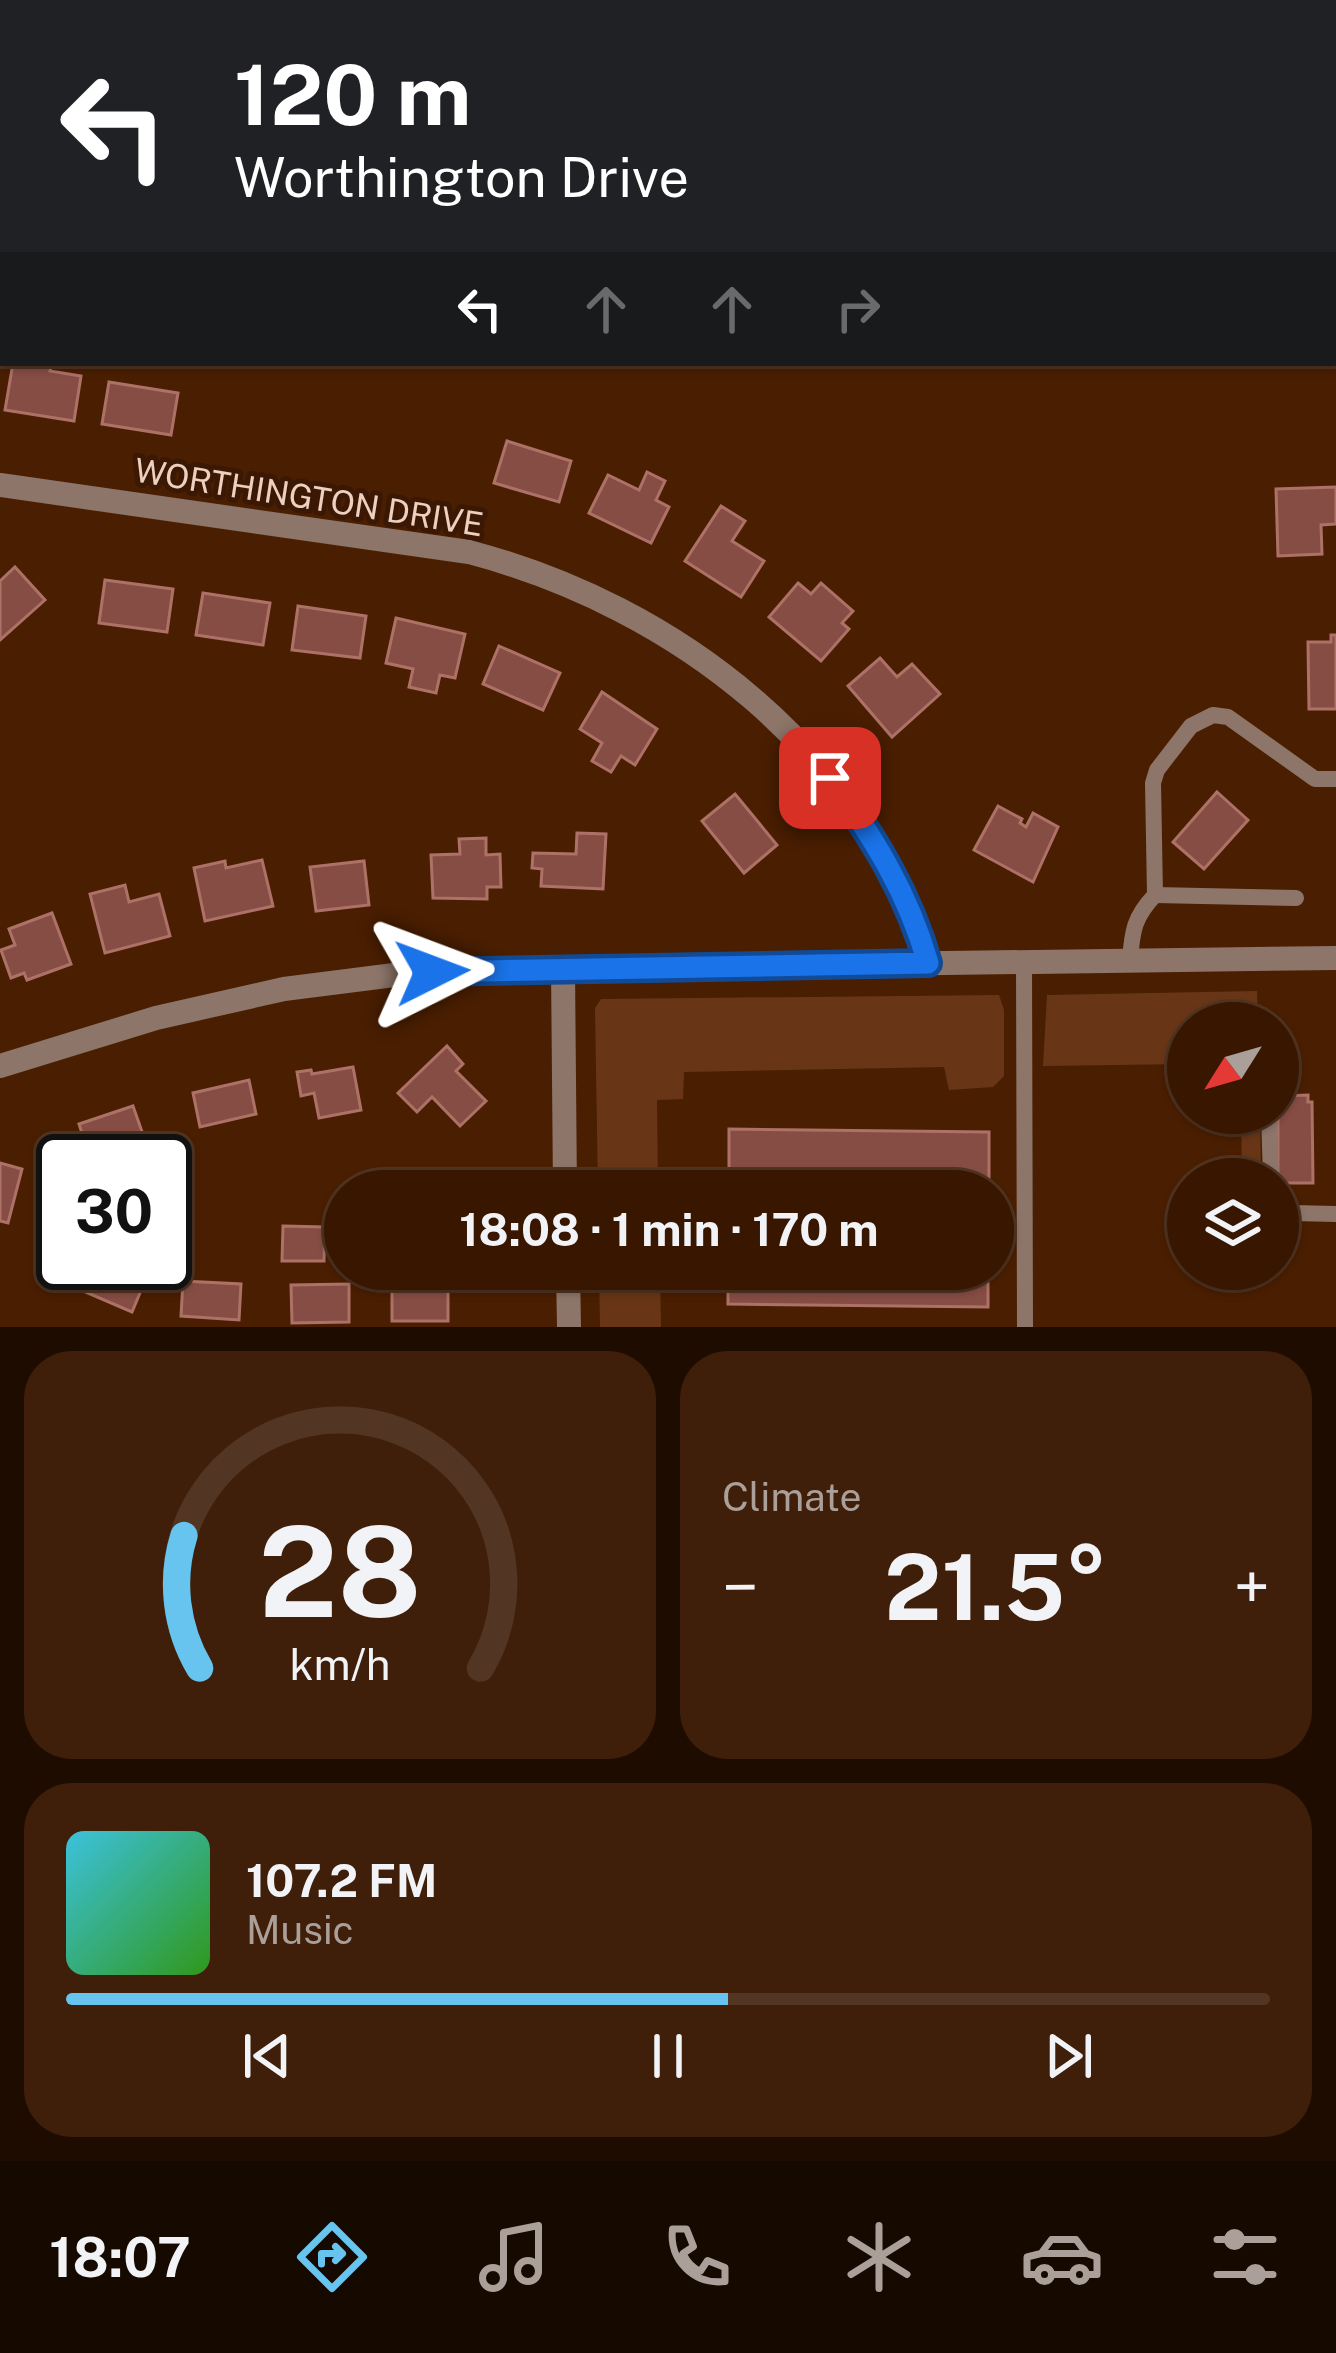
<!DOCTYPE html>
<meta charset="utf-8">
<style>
:root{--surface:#381600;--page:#3f1f0a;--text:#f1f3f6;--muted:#ab9f99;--line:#523522;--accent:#66c4ef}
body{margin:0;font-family:"Public Sans",sans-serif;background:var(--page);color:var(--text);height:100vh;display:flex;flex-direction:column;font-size:45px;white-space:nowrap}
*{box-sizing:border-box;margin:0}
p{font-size:39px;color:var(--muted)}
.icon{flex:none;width:66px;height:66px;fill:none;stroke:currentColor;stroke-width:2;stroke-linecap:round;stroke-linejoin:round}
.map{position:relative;height:1327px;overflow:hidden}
.side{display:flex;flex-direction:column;gap:24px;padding:24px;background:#1f0c00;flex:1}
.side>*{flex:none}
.guide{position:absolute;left:0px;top:0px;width:1338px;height:366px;box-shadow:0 3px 9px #0004,0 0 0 3px var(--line);background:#202124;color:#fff;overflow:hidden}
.needle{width:78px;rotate:233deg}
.controls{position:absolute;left:1167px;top:1002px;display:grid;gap:24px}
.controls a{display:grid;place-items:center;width:132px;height:132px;border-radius:50%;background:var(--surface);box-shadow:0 3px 9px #0004,0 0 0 3px var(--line);font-size:60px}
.speed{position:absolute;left:36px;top:1134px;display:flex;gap:24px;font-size:60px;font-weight:700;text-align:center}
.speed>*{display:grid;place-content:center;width:156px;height:156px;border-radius:50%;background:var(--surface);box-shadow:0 3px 9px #0004,0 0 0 3px var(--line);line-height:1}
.speed .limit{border:6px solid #111;border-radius:18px;background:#fff;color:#111}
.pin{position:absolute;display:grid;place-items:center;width:102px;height:102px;color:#fff;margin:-51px;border-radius:24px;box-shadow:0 6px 18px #0006}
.me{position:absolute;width:132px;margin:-66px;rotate:87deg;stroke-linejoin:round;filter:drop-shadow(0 0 9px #0008)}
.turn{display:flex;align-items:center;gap:42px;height:252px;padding:0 36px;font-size:54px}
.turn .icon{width:156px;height:156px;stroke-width:2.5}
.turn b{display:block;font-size:84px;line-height:102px}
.lanes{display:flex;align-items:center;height:114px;padding:0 36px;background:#0003;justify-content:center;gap:60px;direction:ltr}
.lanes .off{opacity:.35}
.big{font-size:90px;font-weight:700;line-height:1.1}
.side .tile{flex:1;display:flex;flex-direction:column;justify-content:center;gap:18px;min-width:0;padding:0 42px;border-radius:48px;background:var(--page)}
.side .dial{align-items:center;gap:0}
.dial svg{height:312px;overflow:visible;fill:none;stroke:var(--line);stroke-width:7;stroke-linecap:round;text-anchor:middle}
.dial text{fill:var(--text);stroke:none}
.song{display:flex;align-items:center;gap:36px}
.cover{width:144px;height:144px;border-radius:18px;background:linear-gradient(135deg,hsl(190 70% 55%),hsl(110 70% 35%))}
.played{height:12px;border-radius:6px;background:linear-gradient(90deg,var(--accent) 55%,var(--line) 55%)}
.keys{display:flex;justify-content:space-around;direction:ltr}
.heat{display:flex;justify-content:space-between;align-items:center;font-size:66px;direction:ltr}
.side .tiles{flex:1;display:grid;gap:24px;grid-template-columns:1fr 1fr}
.tile:last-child{grid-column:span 2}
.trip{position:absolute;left:324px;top:1170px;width:690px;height:120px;border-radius:60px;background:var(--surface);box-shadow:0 3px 9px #0004,0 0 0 3px var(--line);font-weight:700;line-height:120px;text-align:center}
.menu{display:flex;height:192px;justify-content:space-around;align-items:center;background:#160900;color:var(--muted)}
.menu .icon{width:84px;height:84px}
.menu .selected{color:var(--accent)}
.menu b{font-size:54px;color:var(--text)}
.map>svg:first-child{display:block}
.green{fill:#683617}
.building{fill:#864d44;stroke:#ae7167;stroke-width:3}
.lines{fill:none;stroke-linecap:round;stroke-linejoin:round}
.service{stroke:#8d7569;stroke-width:16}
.minor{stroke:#8d7569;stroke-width:24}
.route-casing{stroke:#114b97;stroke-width:30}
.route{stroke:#1a73e8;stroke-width:21}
.labels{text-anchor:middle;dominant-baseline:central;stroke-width:10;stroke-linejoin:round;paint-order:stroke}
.street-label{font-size:33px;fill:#eed0c1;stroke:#3a1803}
</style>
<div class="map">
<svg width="1336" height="1327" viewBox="0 0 1336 1327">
<rect width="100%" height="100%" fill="#4a1e00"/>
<!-- green -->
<g class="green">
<polygon points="0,0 614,0 614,3 3,3 3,262"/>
<polygon points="1257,991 1258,1023 1188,1023 1188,1064 1043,1066 1047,995"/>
<polygon points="999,995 1004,1010 1004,1076 993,1087 949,1090 944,1067 684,1072 683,1099 657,1100 658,1191 598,1191 595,1008 601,999"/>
<polygon points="1241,1113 1260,1113 1261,1179 1242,1179"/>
<polygon points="599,1269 660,1269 661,1327 600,1327"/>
</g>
<!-- building -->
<g class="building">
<polygon points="13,363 52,363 50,371 81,376 74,421 5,410"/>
<polygon points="109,382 178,393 171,435 102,424"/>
<polygon points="507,441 571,461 559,502 494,483"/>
<polygon points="647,472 665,481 656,500 669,507 651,543 589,513 608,475 639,490"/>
<polygon points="1336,487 1336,524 1321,525 1322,554 1278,556 1276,489"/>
<polygon points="721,506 745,521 732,541 764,561 741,597 685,561"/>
<polygon points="15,567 45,600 0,640 0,581"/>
<polygon points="105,580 173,589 167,632 99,623"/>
<polygon points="798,583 811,594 821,583 853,611 842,623 849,629 821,661 769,617"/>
<polygon points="203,593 270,603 263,645 196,635"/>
<polygon points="298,606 366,616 360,658 292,650"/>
<polygon points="396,618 465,634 455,678 440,675 436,693 409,687 413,669 386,663"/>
<polygon points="1331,635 1336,635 1336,709 1309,709 1308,642 1331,642"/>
<polygon points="499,646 560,673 543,710 483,684"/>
<polygon points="880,658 897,677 912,664 940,694 892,737 848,686"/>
<polygon points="602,692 657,729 635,765 621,756 611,772 592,761 602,743 580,729"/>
<polygon points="1217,792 1248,820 1204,869 1173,842"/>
<polygon points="735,794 777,845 744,873 702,821"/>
<polygon points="998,806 1022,819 1020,823 1026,827 1033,813 1058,827 1033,882 974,850"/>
<polygon points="577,833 606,834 603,889 541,886 542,869 532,868 533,853 576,854"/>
<polygon points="486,838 486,855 500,854 501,887 487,887 487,899 433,898 431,855 460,854 459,839"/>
<polygon points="262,860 273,906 205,921 194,868 225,861 226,868"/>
<polygon points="364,861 369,905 316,911 310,867"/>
<polygon points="125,885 129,902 159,894 170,936 105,953 90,894"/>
<polygon points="52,913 71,964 27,980 24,973 11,978 1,950 15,945 9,929"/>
<polygon points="447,1046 463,1064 456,1071 486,1101 460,1126 432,1097 417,1112 398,1093"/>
<polygon points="353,1067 361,1110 319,1118 314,1093 301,1096 297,1072 311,1070 312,1074"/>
<polygon points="249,1080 256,1114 200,1127 193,1093"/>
<polygon points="1308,1095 1308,1102 1312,1102 1313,1183 1278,1183 1278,1102 1282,1102 1282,1096"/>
<polygon points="133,1106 146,1143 91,1161 79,1124"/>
<polygon points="729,1129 989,1132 989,1191 729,1191"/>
<polygon points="0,1163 22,1169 8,1223 0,1221"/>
<polygon points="283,1226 325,1227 324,1261 282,1261"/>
<polygon points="95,1263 117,1263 147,1276 132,1312 83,1291"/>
<polygon points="421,1269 448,1269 448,1321 392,1321 392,1284 421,1284"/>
<polygon points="728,1269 988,1269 988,1307 728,1304"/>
<polygon points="183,1281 241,1284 239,1320 181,1316"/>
<polygon points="349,1284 349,1322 292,1323 291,1285"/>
</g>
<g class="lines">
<!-- service -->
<g class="service">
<polyline points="846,3 849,0"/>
<polyline points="1155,895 1296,898"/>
<polyline points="1024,961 1025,1327"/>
<path d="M1130,961c2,-30 4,-44 25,-66l-2,-112 4,-13 34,-44 22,-11 15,2 87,62h21"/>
<polyline points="1278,1043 1283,1037"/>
<polyline points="1269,1113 1271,1179"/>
<polyline points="1278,1202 1292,1213 1336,1214"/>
</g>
<!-- minor -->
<g class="minor">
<polyline points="909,0 912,3"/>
<polyline points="994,3 1000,0"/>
<path d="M0,485l469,67c208,55 396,200 459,411"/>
<polyline points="563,968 565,1191"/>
<polyline points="0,1066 156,1018 284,989 402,974 563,968 1336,958"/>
<polyline points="568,1269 569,1327"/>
</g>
</g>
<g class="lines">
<!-- route casing -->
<g class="route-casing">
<path id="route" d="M432,972l496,-9c-20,-70 -55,-127 -98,-185"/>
</g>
<!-- route -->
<use href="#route" class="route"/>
</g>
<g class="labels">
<!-- street labels -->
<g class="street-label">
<text transform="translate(309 497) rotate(9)">WORTHINGTON DRIVE</text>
</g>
</g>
</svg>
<div class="controls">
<a><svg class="needle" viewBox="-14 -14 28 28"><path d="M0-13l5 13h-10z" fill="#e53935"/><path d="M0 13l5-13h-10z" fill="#ab9f99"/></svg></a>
<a><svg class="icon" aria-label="layers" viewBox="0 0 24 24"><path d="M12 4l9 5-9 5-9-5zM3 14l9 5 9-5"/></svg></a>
</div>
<div class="speed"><div class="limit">30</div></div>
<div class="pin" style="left:830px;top:778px;background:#d93025"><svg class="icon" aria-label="arrive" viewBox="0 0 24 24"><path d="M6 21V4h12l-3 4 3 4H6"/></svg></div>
<svg class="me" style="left:432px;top:972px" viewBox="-20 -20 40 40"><path d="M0-17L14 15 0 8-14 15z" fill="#1a73e8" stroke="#fff" stroke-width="4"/></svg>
<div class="trip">18:08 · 1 min · 170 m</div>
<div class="guide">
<div class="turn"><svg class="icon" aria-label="left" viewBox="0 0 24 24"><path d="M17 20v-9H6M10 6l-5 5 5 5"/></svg><div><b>120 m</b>Worthington Drive</div></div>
<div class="lanes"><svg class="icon" aria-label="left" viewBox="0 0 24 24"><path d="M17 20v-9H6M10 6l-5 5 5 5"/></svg><svg class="icon off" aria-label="ahead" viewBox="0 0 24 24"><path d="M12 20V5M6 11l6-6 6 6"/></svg><svg class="icon off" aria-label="ahead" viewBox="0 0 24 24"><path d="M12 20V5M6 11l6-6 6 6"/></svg><svg class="icon off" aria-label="right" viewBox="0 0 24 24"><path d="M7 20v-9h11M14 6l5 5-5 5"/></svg></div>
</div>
</div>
<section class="side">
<div class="tiles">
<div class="tile dial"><svg viewBox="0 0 100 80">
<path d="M14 69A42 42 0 1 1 86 69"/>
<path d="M14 69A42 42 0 0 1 10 35" stroke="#66c4ef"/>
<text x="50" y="56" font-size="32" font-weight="700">28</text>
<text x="50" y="72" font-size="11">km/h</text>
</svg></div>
<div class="tile"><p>Climate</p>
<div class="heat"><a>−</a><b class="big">21.5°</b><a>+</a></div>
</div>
<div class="tile">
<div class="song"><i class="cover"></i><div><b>107.2 FM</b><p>Music</p></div></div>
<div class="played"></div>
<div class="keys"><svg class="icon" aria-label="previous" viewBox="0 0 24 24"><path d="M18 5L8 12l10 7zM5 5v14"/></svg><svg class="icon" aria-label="pause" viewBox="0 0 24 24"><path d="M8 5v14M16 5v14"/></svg><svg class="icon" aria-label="next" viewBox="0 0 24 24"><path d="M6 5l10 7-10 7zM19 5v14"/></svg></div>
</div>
</div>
</section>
<nav class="menu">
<b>18:07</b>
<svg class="icon selected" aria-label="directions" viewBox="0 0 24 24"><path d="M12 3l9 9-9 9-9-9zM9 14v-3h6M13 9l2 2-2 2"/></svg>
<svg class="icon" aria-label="music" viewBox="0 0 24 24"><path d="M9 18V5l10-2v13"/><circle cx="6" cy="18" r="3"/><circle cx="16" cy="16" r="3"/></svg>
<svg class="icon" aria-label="phone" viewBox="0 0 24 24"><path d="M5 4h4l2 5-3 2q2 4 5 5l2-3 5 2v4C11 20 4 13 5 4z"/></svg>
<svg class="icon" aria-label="climate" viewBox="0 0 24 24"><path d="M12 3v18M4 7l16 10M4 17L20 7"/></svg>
<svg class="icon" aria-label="car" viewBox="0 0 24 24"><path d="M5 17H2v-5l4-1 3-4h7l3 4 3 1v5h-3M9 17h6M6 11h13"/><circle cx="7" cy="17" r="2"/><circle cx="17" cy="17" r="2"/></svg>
<svg class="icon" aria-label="filters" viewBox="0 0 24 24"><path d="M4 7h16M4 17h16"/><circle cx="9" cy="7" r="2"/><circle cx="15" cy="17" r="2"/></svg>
</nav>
